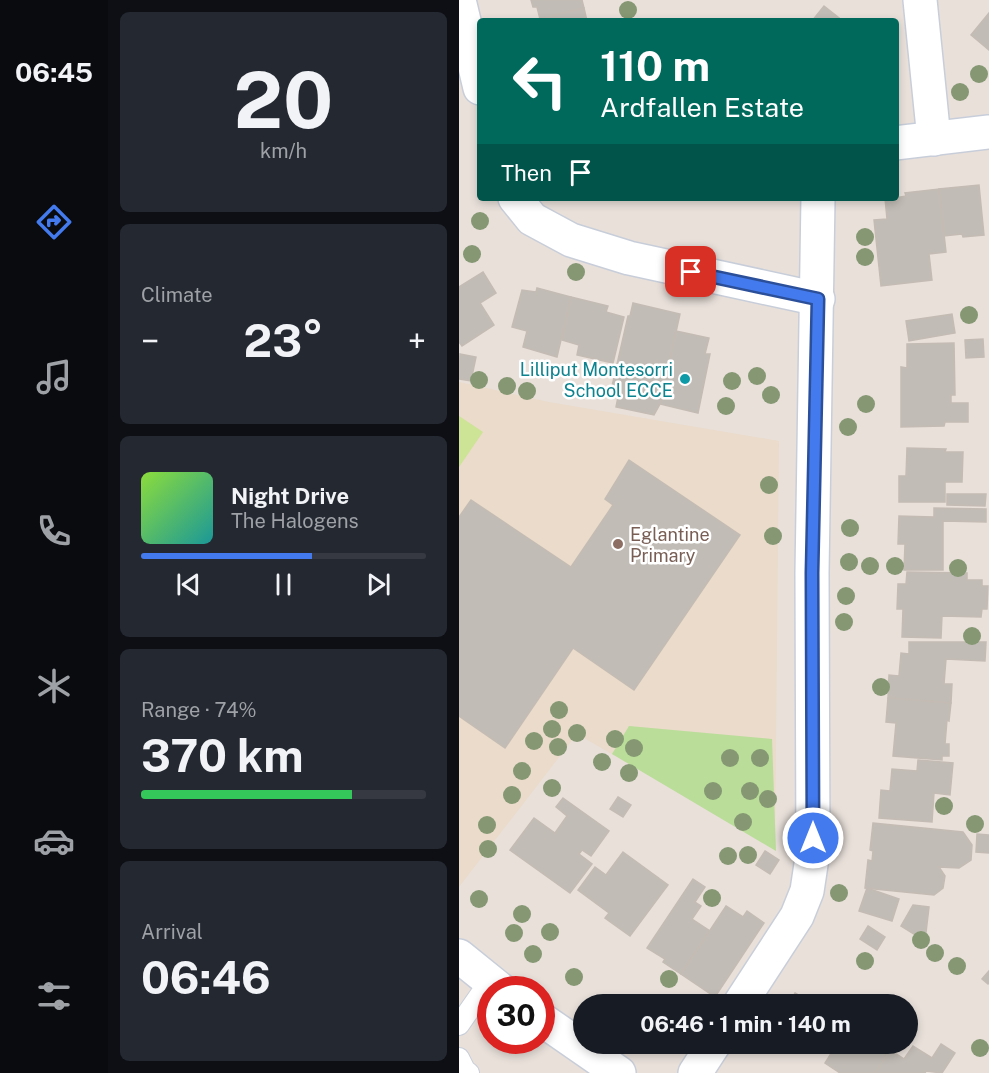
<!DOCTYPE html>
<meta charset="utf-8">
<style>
:root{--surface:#171b24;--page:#242831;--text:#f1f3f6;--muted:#9ea1a6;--line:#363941;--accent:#437aed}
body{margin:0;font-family:"Public Sans",sans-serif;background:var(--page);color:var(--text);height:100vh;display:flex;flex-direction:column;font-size:22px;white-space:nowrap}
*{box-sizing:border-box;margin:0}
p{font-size:20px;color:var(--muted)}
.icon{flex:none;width:33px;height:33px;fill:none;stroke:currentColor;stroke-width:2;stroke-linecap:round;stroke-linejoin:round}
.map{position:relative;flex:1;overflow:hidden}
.side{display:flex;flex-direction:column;gap:12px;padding:12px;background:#0d0f14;width:351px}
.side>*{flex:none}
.banner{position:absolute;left:18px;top:18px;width:422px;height:183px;border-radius:6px;box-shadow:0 3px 9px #0003;background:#00695c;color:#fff;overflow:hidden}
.speed{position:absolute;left:18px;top:976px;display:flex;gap:12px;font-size:30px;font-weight:700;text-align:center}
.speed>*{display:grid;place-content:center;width:78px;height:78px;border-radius:50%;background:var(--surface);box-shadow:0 3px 9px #0003;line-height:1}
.speed .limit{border:9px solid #d22;background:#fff;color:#111}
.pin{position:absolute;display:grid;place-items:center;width:51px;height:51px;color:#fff;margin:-26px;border-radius:12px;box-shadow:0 3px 9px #0006}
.me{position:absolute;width:66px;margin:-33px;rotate:0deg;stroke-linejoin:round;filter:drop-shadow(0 0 4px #0008)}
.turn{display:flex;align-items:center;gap:21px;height:126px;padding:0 24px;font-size:27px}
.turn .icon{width:78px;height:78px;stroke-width:2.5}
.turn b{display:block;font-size:42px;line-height:51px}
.then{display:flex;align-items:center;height:57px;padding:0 24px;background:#0003;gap:12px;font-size:22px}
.big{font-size:45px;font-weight:700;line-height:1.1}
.side .tile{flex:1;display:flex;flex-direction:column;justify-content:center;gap:9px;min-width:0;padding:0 21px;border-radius:9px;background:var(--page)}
.side .dial{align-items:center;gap:0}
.dial b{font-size:78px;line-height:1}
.song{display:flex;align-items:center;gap:18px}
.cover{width:72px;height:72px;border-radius:9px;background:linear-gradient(135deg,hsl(90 70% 55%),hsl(180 70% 35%))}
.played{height:6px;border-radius:3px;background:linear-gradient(90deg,var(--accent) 60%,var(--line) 60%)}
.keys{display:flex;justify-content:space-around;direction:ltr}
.heat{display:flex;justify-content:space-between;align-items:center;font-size:33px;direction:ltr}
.charge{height:9px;border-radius:4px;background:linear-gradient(90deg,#34c759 74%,var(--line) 0)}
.trip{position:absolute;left:114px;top:994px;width:345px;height:60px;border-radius:30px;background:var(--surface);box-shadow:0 3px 9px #0003;font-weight:700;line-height:60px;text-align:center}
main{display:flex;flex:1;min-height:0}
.dock{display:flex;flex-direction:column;width:108px;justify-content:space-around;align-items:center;background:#090b0e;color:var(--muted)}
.dock .icon{width:42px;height:42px}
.dock .current{color:var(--accent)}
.dock b{font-size:27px;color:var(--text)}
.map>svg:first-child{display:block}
.education{fill:#eadbca}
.green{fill:#badd99}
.pitch{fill:#cde395}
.building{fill:#c1bcb5;stroke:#c4bcb4;stroke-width:1.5}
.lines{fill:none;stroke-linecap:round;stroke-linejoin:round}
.lane-casing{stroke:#c8ced9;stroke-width:22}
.street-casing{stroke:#c8ced9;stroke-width:36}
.secondary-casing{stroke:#c8ced9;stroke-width:36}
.lane{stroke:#fff;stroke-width:20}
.street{stroke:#fff;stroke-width:33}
.secondary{stroke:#fff;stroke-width:33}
.tree{fill:#859873}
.route-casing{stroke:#2c4f9a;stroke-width:15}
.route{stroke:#437aed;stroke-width:10}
.culture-dot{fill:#0f9aa8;stroke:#fff;stroke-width:2}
.education-dot{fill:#8d6e63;stroke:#fff;stroke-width:2}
.labels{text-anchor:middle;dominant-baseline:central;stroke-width:5;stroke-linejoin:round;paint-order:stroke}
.culture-label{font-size:18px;fill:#0d838f;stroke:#fff;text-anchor:end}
.education-label{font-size:18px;fill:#785e54;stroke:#fff;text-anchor:start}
</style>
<main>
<nav class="dock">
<b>06:45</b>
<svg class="icon current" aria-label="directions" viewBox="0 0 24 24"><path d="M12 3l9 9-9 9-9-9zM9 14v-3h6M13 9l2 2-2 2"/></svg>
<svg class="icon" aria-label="music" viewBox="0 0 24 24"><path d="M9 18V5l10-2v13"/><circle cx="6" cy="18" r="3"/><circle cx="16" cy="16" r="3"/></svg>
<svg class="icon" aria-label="phone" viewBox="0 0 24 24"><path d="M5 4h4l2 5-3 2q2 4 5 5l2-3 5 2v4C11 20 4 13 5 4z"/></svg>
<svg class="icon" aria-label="climate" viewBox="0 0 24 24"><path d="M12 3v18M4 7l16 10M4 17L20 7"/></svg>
<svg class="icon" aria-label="car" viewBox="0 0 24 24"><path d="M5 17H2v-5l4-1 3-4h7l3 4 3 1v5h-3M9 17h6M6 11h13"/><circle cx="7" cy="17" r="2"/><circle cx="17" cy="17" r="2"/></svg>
<svg class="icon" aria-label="filters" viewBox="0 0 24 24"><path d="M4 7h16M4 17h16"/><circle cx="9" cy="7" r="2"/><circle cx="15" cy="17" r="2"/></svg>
</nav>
<section class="side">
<div class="tile dial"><b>20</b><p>km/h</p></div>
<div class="tile"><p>Climate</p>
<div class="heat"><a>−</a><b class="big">23°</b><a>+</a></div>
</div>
<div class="tile">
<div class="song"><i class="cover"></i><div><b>Night Drive</b><p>The Halogens</p></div></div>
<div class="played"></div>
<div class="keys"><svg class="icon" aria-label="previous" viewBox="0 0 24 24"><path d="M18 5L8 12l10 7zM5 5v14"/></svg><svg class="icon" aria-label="pause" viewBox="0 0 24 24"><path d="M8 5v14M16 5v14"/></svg><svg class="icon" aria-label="next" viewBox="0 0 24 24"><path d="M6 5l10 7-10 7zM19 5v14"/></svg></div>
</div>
<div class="tile"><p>Range · 74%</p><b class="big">370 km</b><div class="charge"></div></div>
<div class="tile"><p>Arrival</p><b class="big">06:46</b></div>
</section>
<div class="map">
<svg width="530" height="1073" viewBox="0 0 530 1073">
<rect width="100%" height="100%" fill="#e9e0da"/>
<!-- education -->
<polygon class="education" points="0,382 90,402 320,441 316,848 118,734 0,887"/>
<!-- green -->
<polygon class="green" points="170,726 313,739 317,851 153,754"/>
<!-- pitch -->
<polygon class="pitch" points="0,416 24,432 0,467"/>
<!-- building -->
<g class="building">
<polygon points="72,0 123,0 125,8 81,19 78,7 74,7"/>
<polygon points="365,6 384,21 353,21"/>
<polygon points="125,8 128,21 82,21 81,19"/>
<polygon points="530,13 530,50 512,35"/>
<polygon points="520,185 525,235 504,237 503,234 485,236 480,189"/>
<polygon points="480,189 487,252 470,254 473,280 422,286 415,220 428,219 426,198 436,198 447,196 446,193"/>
<polygon points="24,272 37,293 21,303 35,325 3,346 0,342 0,287"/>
<polygon points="78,288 112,297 98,357 64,347 68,331 53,327 63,290 77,292"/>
<polygon points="112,297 149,306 147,312 165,317 154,363 118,355 120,345 103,340"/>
<polygon points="174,303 221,314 201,404 195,415 157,407 159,397 151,395 169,316 171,316"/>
<polygon points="493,314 496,333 450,341 447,321"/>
<polygon points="217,331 250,338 246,354 251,354 239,413 201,404"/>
<polygon points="524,339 525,357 507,358 506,340"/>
<polygon points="495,343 496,395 492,395 492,403 509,403 509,422 486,422 485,426 442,427 442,367 448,368 448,344"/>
<polygon points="1,354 17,357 12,381 0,379"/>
<polygon points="448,448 487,449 486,452 504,452 503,482 486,482 486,502 440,502 440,476 447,476"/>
<polygon points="170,460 281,535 175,690 114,648 46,748 0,716 0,517 12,500 112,567 154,505 146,499"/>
<polygon points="488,494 527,494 526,506 488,505"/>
<polygon points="475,508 527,509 527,522 484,521 484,570 445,570 446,544 439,544 440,516 475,517"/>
<polygon points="448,572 508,573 508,580 523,580 523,586 529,586 528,609 523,609 522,617 483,616 482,638 443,637 444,609 438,609 439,584 447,584"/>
<polygon points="450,642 527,642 526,661 487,659 485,684 493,684 492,703 429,698 430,675 440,676 442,653 450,654"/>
<polygon points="429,698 492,703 490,721 488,720 486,744 490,744 490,756 483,756 483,760 434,756 437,723 427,722"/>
<polygon points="459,760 494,763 491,795 475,793 473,822 420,818 422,790 431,791 433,769 458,771"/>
<polygon points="159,797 172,805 164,817 151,809"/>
<polygon points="104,798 150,831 132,856 123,850 120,854 133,864 111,893 51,850 75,818 96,833 108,816 97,807"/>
<polygon points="414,823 504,832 513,845 512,860 500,868 480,867 486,876 484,888 475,895 406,888 409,860 413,861 414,851 411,850"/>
<polygon points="518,834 530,835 530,853 517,852"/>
<polygon points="306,851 320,860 311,874 297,865"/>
<polygon points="164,852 209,885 171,936 146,918 150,913 119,890 136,867 147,875"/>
<polygon points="234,879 246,887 236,902 242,906 233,919 251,931 222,974 204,962 206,959 188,948"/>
<polygon points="408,888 440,899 433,921 400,911"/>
<polygon points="454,905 470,907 466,941 442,926"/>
<polygon points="267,906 284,917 288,911 305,923 256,997 222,974"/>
<polygon points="409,926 426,937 418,950 401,939"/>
<polygon points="530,971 530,983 529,984 523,979"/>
<polygon points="336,993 351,1002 353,1000 361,1005 329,1005"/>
<polygon points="340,1044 360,1044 354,1053"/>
<polygon points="378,1044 423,1044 431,1050 416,1073 381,1073 366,1063"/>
<polygon points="482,1044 496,1053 483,1073 467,1071 466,1073 416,1073 431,1050 445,1059 454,1046 473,1058"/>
</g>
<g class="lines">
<!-- lane casing -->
<g class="lane-casing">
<g id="lane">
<polyline points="0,1025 30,982"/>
<polyline points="0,1058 6,1070 10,1073"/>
</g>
</g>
<!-- street casing -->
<g class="street-casing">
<g id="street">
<polyline points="0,0 21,88"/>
<polyline points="461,0 475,139"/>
<polyline points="436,143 530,132"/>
<polyline points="56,198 73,219 112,240 170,258 359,299"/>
<polyline points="280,1005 338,916 348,891 354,851 353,573 359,198"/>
<polyline points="236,1073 255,1044"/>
</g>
</g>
<!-- secondary casing -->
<g class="secondary-casing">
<g id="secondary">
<polyline points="0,956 42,990"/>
<polyline points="82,1019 160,1073"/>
</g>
</g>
<!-- lane -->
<use href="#lane" class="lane"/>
<!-- street -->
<use href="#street" class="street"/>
<!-- secondary -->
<use href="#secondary" class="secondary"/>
</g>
<!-- trees -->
<g class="tree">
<circle cx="169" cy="10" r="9"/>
<circle cx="520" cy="74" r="9"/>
<circle cx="501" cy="92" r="9"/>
<circle cx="21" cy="221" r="9"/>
<circle cx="406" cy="237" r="9"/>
<circle cx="13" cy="254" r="9"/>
<circle cx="406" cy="257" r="9"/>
<circle cx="117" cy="272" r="9"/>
<circle cx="510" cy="315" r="9"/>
<circle cx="298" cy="376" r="9"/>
<circle cx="20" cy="380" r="9"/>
<circle cx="273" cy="381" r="9"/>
<circle cx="48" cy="386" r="9"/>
<circle cx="68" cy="391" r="9"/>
<circle cx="312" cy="395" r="9"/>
<circle cx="407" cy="404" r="9"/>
<circle cx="267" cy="406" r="9"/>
<circle cx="389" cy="427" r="9"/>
<circle cx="310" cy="485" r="9"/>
<circle cx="391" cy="528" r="9"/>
<circle cx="314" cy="536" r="9"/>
<circle cx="390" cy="562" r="9"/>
<circle cx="411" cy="566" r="9"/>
<circle cx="436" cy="566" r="9"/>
<circle cx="499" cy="568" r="9"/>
<circle cx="387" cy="596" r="9"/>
<circle cx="385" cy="622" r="9"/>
<circle cx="513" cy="636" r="9"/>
<circle cx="422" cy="687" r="9"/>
<circle cx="100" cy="710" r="9"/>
<circle cx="93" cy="729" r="9"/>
<circle cx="118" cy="733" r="9"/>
<circle cx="156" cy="739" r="9"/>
<circle cx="75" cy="741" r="9"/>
<circle cx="99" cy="747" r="9"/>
<circle cx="175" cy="748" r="9"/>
<circle cx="271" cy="758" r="9"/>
<circle cx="301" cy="758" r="9"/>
<circle cx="143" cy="762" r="9"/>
<circle cx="63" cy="771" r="9"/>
<circle cx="170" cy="773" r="9"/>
<circle cx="93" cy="788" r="9"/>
<circle cx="254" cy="791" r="9"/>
<circle cx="291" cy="791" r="9"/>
<circle cx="53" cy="795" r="9"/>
<circle cx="309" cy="799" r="9"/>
<circle cx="485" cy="806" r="9"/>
<circle cx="284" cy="822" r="9"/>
<circle cx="516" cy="824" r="9"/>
<circle cx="28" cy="825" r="9"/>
<circle cx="29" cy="849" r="9"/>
<circle cx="289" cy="855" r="9"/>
<circle cx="269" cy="856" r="9"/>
<circle cx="380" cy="893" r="9"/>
<circle cx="253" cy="898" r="9"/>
<circle cx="20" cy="899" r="9"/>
<circle cx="63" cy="914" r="9"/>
<circle cx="91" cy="932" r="9"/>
<circle cx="55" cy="933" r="9"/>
<circle cx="462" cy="940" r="9"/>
<circle cx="476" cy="953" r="9"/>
<circle cx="74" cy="954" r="9"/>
<circle cx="406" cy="961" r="9"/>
<circle cx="498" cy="966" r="9"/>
<circle cx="115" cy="977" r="9"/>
<circle cx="210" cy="979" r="9"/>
<circle cx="521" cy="1048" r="9"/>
</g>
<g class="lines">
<!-- route casing -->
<g class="route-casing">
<polyline id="route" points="232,272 359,299 353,573 354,838"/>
</g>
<!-- route -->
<use href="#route" class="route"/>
</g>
<!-- markers -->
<circle class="culture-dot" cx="226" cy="379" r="6"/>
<circle class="education-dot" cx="159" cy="544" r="6"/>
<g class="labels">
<!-- culture labels -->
<g class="culture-label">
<text x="214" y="369">Lilliput Montesorri<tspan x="214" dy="21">School ECCE</tspan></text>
</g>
<!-- education labels -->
<g class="education-label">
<text x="171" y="534">Eglantine<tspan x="171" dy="21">Primary</tspan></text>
</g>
</g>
</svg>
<div class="speed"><div class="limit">30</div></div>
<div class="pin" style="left:232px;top:272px;background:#d93025"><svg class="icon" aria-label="arrive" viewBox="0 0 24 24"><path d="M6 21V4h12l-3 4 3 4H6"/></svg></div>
<svg class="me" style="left:354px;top:838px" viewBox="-20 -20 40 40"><circle r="17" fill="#437aed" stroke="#fff" stroke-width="3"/><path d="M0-11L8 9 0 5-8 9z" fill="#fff"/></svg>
<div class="trip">06:46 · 1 min · 140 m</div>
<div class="banner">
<div class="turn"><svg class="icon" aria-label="left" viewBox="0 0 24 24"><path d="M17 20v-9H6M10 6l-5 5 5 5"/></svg><div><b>110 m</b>Ardfallen Estate</div></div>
<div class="then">Then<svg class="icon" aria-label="arrive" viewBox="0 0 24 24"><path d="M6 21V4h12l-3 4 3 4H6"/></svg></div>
</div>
</div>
</main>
